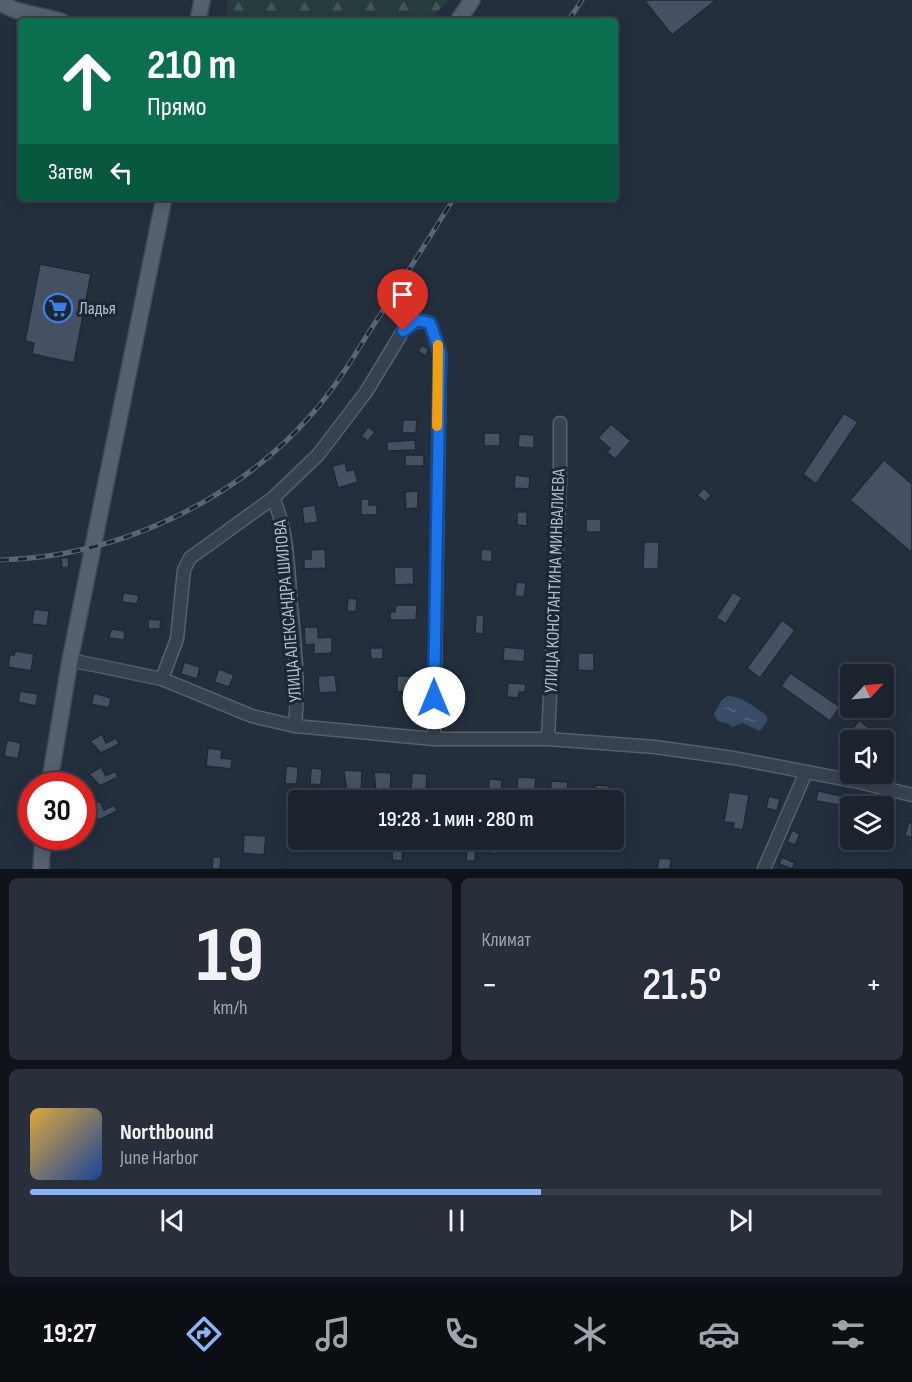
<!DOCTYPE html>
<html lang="ru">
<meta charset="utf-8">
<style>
:root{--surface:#1b232e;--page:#282f3a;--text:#f1f3f6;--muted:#a0a4aa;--line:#39404a;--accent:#8ab4f8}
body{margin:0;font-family:"Sofia Sans Condensed",sans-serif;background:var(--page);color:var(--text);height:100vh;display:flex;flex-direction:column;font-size:22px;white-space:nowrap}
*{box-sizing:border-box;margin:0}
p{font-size:20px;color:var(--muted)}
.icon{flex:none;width:33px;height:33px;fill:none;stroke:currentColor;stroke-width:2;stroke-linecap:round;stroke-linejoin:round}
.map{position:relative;height:869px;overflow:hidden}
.panel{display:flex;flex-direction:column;gap:9px;padding:9px;background:#0f1319;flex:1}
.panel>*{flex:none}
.top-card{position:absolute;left:18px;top:18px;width:600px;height:183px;border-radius:6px;box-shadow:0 3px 15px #0003,0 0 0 2px var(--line);background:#0b6e4f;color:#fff;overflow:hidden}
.needle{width:39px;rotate:64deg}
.controls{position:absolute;left:840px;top:664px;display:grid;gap:12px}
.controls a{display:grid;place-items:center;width:54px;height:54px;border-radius:6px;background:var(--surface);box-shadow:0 3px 15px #0003,0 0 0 2px var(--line);font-size:30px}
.speed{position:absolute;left:18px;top:772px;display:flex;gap:12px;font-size:30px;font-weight:700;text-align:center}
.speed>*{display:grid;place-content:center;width:78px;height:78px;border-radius:50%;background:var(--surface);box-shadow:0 3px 15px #0003,0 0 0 2px var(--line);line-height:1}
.speed .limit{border:9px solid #d22;background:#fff;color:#111}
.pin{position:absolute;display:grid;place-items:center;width:51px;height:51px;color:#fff;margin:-62px -26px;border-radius:50% 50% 50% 0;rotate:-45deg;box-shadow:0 0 6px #0007}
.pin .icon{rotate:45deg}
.me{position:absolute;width:66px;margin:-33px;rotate:0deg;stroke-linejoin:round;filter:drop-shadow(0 0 4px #0008)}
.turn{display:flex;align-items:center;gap:21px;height:126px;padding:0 30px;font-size:27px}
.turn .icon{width:78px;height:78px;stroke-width:2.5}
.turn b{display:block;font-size:42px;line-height:51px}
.then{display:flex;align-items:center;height:57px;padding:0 30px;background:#0003;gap:12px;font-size:22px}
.big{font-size:45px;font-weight:600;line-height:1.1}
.panel .widget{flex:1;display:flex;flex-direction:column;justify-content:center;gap:9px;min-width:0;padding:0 21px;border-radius:9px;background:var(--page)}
.panel .dial{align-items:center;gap:0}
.dial b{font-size:78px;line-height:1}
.song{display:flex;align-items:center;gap:18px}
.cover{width:72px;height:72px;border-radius:9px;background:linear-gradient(135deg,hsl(40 70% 55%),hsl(220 70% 35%))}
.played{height:6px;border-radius:3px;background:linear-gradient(90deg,var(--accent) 60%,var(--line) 60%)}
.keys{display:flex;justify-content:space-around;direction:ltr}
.heat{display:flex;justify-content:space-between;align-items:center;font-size:33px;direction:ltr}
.panel .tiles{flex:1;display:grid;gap:9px;grid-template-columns:1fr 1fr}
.widget:last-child{grid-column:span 2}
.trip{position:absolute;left:288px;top:790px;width:336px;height:60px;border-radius:6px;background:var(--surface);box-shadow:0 3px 15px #0003,0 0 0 2px var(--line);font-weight:600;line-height:60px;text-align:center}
.tab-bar{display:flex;height:96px;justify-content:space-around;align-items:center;background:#0b0e12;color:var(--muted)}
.tab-bar .icon{width:42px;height:42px}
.tab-bar .active{color:var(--accent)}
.tab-bar b{font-size:27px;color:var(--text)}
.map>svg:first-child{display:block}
.forest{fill:url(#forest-firs)}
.water{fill:url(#water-ripples)}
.building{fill:#455162;stroke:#1f2835;stroke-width:1.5}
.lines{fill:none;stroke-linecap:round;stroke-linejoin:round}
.minor-casing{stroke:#565f6c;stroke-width:15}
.major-casing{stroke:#414a57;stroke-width:18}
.minor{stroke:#38414e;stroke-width:12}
.major{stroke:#56606e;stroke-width:15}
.rail-casing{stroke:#5a6575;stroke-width:5}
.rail{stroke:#1d2633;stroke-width:3;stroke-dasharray:9;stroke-linecap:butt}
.route-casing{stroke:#114b97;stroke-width:15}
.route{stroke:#1a73e8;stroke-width:10}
.slow{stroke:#f59e0b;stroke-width:10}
.labels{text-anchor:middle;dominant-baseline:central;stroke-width:6;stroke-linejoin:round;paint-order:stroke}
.poi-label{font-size:18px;fill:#b4bcc9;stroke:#1d2633;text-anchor:start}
.street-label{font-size:18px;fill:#b4bcc9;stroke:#1d2633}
</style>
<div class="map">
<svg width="912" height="869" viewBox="0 0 912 869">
<defs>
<pattern id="forest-firs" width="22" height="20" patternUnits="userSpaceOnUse" patternTransform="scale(1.5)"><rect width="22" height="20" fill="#263c3f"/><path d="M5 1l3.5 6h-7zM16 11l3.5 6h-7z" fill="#435659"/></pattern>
<pattern id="water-ripples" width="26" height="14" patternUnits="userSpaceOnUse" patternTransform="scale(1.5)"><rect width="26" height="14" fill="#394c67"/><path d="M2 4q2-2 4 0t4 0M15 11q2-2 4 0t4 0" fill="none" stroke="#53647b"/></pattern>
</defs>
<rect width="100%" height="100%" fill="#242f3e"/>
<!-- forest -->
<polygon class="forest" points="228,0 449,0 428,21 225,21"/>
<!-- water -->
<path class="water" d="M727,696c15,0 29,12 40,20v5l-7,10 -18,-8 -10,4 -3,-3 -11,-3 -4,-7 7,-13z"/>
<!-- building -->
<g class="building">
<polygon points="644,0 716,0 672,35"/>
<polygon points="40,264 91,274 74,363 32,354 34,343 25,341"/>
<polygon points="422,345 429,350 425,356 418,351"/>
<polygon points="844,413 858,422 816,484 803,474"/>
<polygon points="403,420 417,420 416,433 402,433"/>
<polygon points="611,424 631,441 615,459 607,452 610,448 598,438"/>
<polygon points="368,427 375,432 368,441 361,436"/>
<rect x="484" y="433" width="16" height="13"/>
<polygon points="519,434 534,435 534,448 518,447"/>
<polygon points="415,440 416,450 387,451 387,442"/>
<rect x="405" y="455" width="19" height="11"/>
<polygon points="884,460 912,484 912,553 850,500"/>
<polygon points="345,463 347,471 354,469 358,482 338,488 332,466"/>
<polygon points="515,475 530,477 529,489 514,488"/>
<polygon points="704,488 711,495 705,502 697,495"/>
<polygon points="418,491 418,508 406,509 405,492"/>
<polygon points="361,499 369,499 369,505 377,505 377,515 361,515"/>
<polygon points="315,505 318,522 304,524 302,507"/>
<polygon points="517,512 527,512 527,526 517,525"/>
<rect x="586" y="519" width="15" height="13"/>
<polygon points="644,542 659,542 658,569 643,569"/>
<polygon points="325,549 326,568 304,569 304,559 311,559 311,550"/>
<polygon points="481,549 492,550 492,562 481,561"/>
<polygon points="68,557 69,567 62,568 61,558"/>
<polygon points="394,567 413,567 414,584 395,585"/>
<polygon points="516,582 526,583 524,597 515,596"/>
<polygon points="733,592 742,598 726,624 716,618"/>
<polygon points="123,593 139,595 137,604 122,602"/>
<polygon points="348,598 357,599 356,612 347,611"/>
<polygon points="396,605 417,605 416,620 390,620 390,612 395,612"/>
<polygon points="34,609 49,611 47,626 32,624"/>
<polygon points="476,615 484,615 483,634 475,633"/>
<polygon points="148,619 161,620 160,629 148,629"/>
<polygon points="782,620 795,630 760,678 747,668"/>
<polygon points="304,627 318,627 318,638 332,637 332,653 314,654 314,644 305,645"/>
<polygon points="111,629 125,631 124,640 109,638"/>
<polygon points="504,647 525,649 524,662 503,660"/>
<polygon points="370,648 383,648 383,659 371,659"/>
<polygon points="15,651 34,654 31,671 8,667 10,655 14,655"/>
<polygon points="578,653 594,653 594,671 578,670"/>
<polygon points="184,662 200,667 197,679 181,674"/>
<polygon points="219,669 234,675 229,687 214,682"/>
<polygon points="790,673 840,707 830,721 781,686"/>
<polygon points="335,675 337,692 319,693 318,676"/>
<polygon points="397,676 417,676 418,691 397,692"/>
<polygon points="508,683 526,684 525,692 519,692 518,698 507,697"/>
<polygon points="20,691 38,694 36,706 18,702"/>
<polygon points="94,693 111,698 109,708 91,704"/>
<polygon points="859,720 875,733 870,741 864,741 851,731"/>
<polygon points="102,734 106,743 116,738 119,744 101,753 90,741"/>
<polygon points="7,740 21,743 18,759 4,756"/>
<polygon points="208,748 222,750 221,758 232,759 231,769 206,766"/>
<polygon points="286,766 298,767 297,784 285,784"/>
<polygon points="101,767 106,776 115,771 118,777 100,786 89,774"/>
<polygon points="311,768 322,769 321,785 310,784"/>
<polygon points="344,770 362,771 361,794 347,793"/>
<polygon points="374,772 391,773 390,793 376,792"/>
<polygon points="412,773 427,774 426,793 411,792"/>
<polygon points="518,777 536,778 534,798 516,796"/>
<polygon points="489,779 502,780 501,799 488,798"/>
<polygon points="551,781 568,782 566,800 550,798"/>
<polygon points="596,785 609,786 608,801 594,801"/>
<polygon points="441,790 452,791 452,801 441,801"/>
<polygon points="818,791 850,798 847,812 839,810 840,805 816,801"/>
<polygon points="729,792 749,795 743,830 733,828 734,823 724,822"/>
<polygon points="769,796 780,799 777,811 766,808"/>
<polygon points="100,801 104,810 114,805 117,811 99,820 88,808"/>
<polygon points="861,801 875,804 874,807 860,807"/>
<polygon points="880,804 895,808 893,815 885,813"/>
<polygon points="909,822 912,823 912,838 905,835"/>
<polygon points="792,830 800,834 795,845 787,842"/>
<polygon points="244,835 266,836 264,855 243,853"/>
<polygon points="393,840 403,840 402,861 392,860"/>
<polygon points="481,840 498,840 496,854 480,851"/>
<polygon points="467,844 476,845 475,861 466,861"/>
<polygon points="213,857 221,857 220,869 212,869"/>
<polygon points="782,857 795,863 792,869 779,864"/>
<polygon points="659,858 671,859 670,869 657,869"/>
</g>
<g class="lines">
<!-- minor casing -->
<g class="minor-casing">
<g id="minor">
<path d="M273,498c15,34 15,71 18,108 4,40 8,80 4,120"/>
<polyline points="70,660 162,679 252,716 295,726 434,739 548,739 655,747 734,758 859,782 912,795"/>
<path d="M162,679l15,-40 7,-69 6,-12 83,-60 45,-43 48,-63 37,-61c9,-8 16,-13 27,-8l10,30 -6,386"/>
<polyline points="548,739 560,483 560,423"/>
<polyline points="764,869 806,772"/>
</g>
</g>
<!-- major casing -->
<g class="major-casing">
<g id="major">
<polyline points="0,3 15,10 61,21"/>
<polyline points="198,21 202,0"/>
<polyline points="458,21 472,0"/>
<polyline points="49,786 70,660 164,198"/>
<polyline points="41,869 43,837"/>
</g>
</g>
<!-- minor -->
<use href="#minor" class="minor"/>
<!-- major -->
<use href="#major" class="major"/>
<!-- rail casing -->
<g class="rail-casing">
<g id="rail">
<polyline points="568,21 582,0"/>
<path d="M0,560c117,-3 235,-58 312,-146 22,-25 40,-54 57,-82 29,-44 57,-89 85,-134"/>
</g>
</g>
<!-- rail -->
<use href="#rail" class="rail"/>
</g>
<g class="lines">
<!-- route casing -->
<g class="route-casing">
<polyline id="route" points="403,331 417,320 430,323 440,352 434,698"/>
</g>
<!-- route -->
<use href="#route" class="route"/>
<!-- slow -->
<polyline class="slow" points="437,426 438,345"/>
</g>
<!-- icons -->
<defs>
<g id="supermarket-ring" transform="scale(1.5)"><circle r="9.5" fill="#1d2633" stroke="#3f7fe0" stroke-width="1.5"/><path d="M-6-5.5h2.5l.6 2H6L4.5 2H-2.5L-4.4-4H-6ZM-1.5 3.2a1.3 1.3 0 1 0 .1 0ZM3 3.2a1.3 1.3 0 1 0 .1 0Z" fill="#3f7fe0"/></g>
</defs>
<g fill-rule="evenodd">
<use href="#supermarket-ring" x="58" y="308"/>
</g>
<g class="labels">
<!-- poi labels -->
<g class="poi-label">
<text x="79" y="308">Ладья</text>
</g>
<!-- street labels -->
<g class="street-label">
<text transform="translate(555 581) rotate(-88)">УЛИЦА КОНСТАНТИНА МИНВАЛИЕВА</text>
<text transform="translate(288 611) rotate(-95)">УЛИЦА АЛЕКСАНДРА ШИЛОВА</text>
</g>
</g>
</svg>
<div class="controls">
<a><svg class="needle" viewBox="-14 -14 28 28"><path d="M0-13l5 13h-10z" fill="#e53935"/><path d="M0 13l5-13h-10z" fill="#a0a4aa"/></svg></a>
<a><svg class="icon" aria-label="sound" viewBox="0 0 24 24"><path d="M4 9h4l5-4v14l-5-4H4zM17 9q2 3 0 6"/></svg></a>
<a><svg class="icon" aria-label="layers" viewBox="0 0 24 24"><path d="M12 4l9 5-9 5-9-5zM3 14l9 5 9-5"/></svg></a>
</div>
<div class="speed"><div class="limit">30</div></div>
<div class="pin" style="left:403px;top:331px;background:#d93025"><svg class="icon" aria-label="arrive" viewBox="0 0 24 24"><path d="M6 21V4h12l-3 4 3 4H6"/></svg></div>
<svg class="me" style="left:434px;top:698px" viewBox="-20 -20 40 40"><circle r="19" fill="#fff"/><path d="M0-13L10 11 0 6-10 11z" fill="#1a73e8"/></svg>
<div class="trip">19:28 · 1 мин · 280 m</div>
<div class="top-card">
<div class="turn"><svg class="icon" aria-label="ahead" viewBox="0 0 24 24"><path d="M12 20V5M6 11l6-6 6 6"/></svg><div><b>210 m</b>Прямо</div></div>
<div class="then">Затем<svg class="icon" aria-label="left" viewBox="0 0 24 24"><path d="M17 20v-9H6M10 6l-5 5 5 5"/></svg></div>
</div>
</div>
<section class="panel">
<div class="tiles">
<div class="widget dial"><b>19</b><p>km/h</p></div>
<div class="widget"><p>Климат</p>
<div class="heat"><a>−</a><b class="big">21.5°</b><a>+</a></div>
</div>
<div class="widget">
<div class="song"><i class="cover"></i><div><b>Northbound</b><p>June Harbor</p></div></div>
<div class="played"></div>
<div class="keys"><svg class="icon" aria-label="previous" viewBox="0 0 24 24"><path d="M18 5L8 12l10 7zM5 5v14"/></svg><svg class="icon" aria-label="pause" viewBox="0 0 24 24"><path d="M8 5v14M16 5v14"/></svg><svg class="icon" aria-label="next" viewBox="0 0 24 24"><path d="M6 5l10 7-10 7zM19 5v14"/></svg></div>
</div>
</div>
</section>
<nav class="tab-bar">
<b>19:27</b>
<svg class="icon active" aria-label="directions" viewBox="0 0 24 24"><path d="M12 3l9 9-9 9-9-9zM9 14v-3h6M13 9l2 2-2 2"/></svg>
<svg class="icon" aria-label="music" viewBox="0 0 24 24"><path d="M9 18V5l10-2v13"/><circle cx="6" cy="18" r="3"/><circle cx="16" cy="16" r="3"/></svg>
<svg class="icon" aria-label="phone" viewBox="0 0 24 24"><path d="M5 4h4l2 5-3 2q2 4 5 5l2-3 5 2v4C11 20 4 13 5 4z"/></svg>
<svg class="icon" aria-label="climate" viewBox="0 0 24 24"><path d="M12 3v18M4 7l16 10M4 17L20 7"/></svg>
<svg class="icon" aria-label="car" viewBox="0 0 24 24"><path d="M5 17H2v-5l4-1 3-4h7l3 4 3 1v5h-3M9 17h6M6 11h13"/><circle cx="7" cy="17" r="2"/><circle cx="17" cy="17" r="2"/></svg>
<svg class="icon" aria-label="filters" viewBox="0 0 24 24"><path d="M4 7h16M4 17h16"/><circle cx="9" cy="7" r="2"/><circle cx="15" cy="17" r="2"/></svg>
</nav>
